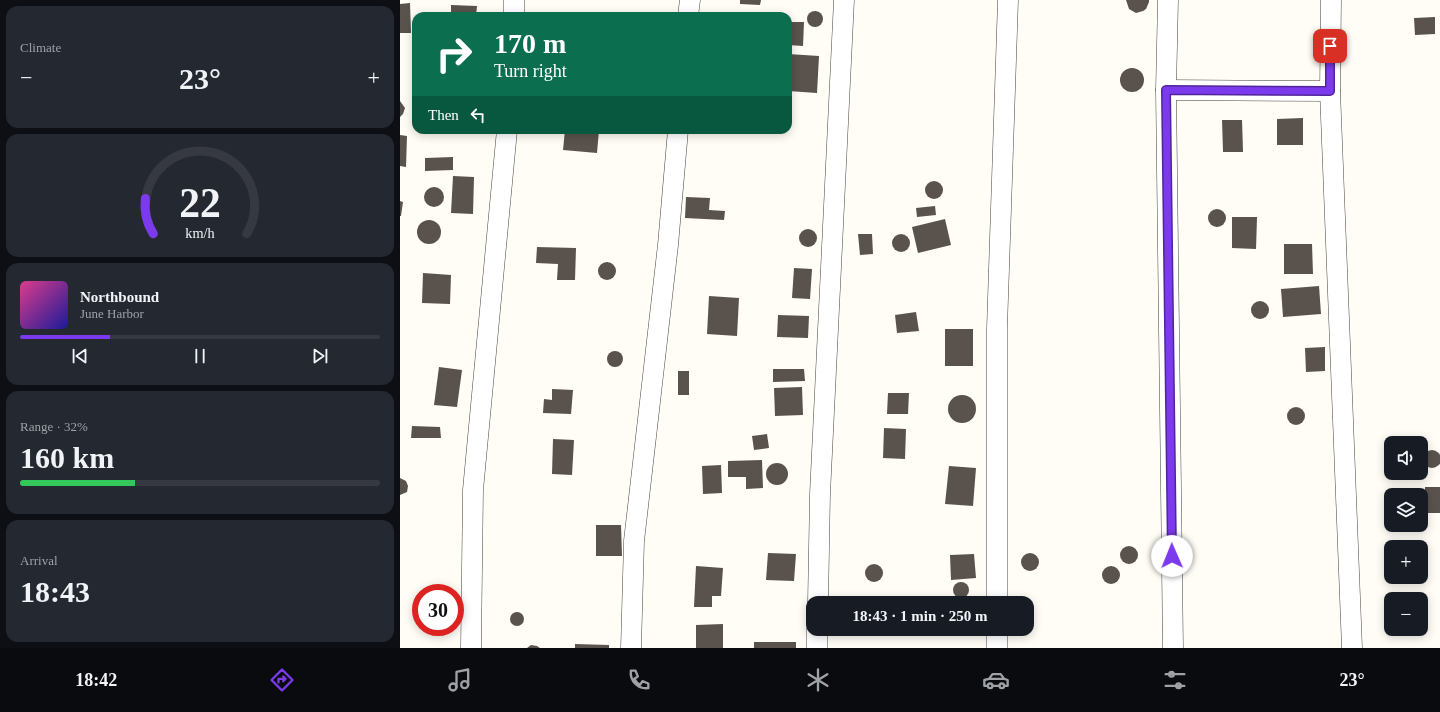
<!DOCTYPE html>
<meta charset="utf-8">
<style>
:root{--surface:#171b24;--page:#242831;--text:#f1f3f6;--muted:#9ea1a6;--line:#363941;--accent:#7c3aed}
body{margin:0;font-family:"Times New Roman",serif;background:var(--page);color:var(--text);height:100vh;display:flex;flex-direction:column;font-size:15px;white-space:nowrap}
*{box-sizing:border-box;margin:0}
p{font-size:13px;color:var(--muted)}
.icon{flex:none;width:22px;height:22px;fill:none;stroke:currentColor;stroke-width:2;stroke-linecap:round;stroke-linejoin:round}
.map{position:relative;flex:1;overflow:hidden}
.sheet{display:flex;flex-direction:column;gap:6px;padding:6px;background:#0d0f14;width:400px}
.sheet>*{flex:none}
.hud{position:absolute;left:12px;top:12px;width:380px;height:122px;border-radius:12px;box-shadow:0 2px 10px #0003;background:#0b6e4f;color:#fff;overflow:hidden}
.fabs{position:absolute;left:984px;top:436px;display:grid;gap:8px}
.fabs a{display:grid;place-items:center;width:44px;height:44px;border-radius:8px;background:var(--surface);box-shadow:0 2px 10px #0003;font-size:20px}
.speed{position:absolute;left:12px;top:584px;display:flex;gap:8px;font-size:20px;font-weight:700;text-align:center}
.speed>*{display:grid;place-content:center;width:52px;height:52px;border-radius:50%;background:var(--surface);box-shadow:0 2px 10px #0003;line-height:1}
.speed .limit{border:6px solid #d22;background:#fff;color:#111}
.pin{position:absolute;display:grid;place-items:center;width:34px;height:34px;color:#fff;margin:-17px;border-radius:8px;box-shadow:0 2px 6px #0006}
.me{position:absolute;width:44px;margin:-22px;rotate:359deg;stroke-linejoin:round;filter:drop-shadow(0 0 3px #0008)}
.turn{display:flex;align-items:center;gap:14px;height:84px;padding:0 16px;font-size:18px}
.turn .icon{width:52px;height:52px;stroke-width:2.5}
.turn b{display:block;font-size:28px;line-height:34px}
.then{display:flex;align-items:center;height:38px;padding:0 16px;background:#0003;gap:8px;font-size:15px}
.big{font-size:30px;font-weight:600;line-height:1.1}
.sheet .tile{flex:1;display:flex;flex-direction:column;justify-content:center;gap:6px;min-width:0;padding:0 14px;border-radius:12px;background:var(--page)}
.sheet .dial{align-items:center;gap:0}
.dial svg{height:104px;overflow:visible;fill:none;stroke:var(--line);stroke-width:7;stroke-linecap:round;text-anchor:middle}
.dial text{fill:var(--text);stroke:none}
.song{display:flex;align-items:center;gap:12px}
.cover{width:48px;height:48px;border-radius:6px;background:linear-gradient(135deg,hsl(330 70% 55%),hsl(240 70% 35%))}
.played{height:4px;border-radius:2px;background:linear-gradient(90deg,var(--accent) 25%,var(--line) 25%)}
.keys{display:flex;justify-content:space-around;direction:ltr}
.heat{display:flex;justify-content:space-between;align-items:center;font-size:22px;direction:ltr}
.charge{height:6px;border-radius:3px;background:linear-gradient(90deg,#34c759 32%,var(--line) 0)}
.trip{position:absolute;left:406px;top:596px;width:228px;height:40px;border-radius:12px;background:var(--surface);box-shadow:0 2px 10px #0003;font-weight:600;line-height:40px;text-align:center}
.tabs{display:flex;height:64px;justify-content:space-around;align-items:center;background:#090b0e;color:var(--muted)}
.tabs .icon{width:28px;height:28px}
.tabs .current{color:var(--accent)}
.tabs b{font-size:18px;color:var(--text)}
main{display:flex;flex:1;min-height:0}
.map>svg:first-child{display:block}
.building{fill:#5a524d}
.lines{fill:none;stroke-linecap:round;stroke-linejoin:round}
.street-casing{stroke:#444;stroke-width:21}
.street{stroke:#fff;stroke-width:20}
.route-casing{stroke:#51269a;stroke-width:10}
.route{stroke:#7c3aed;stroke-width:7}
</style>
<main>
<section class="sheet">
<div class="tile"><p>Climate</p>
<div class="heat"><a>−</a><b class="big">23°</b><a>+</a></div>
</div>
<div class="tile dial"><svg viewBox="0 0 100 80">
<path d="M14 69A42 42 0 1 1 86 69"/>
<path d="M14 69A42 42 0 0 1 8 42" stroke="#7c3aed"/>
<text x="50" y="56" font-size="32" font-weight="700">22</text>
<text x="50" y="72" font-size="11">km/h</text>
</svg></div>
<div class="tile">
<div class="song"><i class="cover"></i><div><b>Northbound</b><p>June Harbor</p></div></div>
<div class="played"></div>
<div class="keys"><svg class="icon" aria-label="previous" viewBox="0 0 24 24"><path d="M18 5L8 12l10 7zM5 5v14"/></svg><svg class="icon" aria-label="pause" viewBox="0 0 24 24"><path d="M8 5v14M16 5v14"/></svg><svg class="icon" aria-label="next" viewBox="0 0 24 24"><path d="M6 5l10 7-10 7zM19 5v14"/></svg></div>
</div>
<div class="tile"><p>Range · 32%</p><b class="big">160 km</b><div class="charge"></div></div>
<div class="tile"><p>Arrival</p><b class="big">18:43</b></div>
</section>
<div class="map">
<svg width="1040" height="648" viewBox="0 0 1040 648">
<rect width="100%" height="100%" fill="#fffdf5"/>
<!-- building -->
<g class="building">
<polygon points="340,0 361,0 360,5 340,4"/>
<polygon points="726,0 749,0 749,2 746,9 743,11 736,13 729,9"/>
<polygon points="10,3 11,33 0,33 0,4"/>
<polygon points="51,5 77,6 76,16 51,16"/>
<circle cx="415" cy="19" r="8"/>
<polygon points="1035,17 1035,34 1015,35 1014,18"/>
<polygon points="388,22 404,22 403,46 388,45"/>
<polygon points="388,54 419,56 417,93 388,91"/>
<circle cx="732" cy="80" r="12"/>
<polygon points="0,101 5,108 3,114 0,117"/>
<polygon points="903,118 903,145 877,145 877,119"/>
<polygon points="822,120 842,120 843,152 823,152"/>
<polygon points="165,130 199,130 197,153 163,150"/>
<polygon points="0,135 7,136 6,167 0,166"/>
<polygon points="53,157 53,170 25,171 25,158"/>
<polygon points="53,176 74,177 73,214 51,213"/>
<circle cx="534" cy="190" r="9"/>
<circle cx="34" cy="197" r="10"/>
<polygon points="286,197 310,198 309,210 325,211 324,220 285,218"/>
<polygon points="0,201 3,202 1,216 0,216"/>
<polygon points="535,206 536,215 517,217 516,208"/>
<circle cx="817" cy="218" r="9"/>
<polygon points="832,217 857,217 856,249 832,248"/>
<polygon points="545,219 551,245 518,253 512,227"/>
<circle cx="29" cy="232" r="12"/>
<circle cx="408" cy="238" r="9"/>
<polygon points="458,234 472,234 473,254 460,255"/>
<circle cx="501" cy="243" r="9"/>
<polygon points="884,244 912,244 913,274 884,274"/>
<polygon points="137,247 176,248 175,280 157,280 158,264 136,263"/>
<circle cx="207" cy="271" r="9"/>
<polygon points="394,268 412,269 410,299 392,298"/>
<polygon points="23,273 51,275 50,304 22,303"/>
<polygon points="919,286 921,314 883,317 881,289"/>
<polygon points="309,296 339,298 337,336 307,334"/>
<circle cx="860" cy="310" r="9"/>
<polygon points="516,312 519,331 497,333 495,315"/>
<polygon points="378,315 409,316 408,338 377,337"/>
<rect x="545" y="329" width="28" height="37"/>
<polygon points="925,347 925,371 906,372 905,348"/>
<circle cx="215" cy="359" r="8"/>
<polygon points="39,367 62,370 57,407 34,405"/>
<polygon points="373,369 404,369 405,381 373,382"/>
<rect x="278" y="371" width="11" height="24"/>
<polygon points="402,387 403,415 375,416 374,388"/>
<polygon points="152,389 173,390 171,414 143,413 144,399 152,400"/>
<polygon points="488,393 509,393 508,414 487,414"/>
<circle cx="562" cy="409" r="14"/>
<circle cx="896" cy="416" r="9"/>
<polygon points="12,426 40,427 41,438 11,438"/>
<polygon points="484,428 506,429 505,459 483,458"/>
<polygon points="367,434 369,448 354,450 352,436"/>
<polygon points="153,439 174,440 172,475 152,474"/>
<circle cx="1032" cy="459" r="9"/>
<polygon points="362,460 363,488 346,489 346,477 328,477 328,461"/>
<circle cx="377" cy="474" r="11"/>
<polygon points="321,465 322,493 303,494 302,466"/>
<polygon points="549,466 576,468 573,506 545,504"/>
<polygon points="0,478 6,481 8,486 7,492 0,495"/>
<polygon points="1025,487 1040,487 1040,513 1024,513"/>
<polygon points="196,525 221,525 222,556 196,556"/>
<circle cx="729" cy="555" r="9"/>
<polygon points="368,553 396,554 394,581 366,580"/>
<circle cx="630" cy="562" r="9"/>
<polygon points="574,554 576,578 551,580 550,555"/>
<circle cx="474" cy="573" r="9"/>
<polygon points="296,566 323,568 321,596 312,596 312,607 294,607"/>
<circle cx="711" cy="575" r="9"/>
<circle cx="561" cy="590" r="8"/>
<circle cx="117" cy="619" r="7"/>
<polygon points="323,624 323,648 296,648 296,625"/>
<rect x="354" y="642" width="42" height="6"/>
<polygon points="175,644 209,645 209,648 175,648"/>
<polygon points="131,645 137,646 140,648 127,648"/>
</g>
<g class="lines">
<!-- street casing -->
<g class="street-casing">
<g id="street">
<polyline points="768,0 766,90 773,648"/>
<polyline points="931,0 930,91 952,648"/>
<polyline points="114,16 114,0"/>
<polyline points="288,16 290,0"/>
<polyline points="766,90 930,91"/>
<polyline points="418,603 420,494 444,0"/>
<polyline points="597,603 597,328 608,0"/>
<polyline points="597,629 597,648"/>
<polyline points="71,648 73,490 107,130"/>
<polyline points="231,648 234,541 268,245 278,130"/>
<polyline points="417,648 417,629"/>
</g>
</g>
<!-- street -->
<use href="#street" class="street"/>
</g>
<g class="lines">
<!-- route casing -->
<g class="route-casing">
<polyline id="route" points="772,556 766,90 930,91 930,46"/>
</g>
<!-- route -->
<use href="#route" class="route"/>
</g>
</svg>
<div class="fabs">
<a><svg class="icon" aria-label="sound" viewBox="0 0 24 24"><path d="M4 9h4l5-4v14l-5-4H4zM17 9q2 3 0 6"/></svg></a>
<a><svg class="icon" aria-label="layers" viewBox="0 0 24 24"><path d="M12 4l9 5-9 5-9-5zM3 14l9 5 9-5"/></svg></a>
<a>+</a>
<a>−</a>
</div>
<div class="speed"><div class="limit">30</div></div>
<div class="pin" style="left:930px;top:46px;background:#d93025"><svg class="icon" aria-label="arrive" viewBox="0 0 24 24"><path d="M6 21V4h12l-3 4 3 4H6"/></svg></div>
<svg class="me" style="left:772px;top:556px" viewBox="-20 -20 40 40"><circle r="19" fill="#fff"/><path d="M0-13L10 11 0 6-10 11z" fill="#7c3aed"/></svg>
<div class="trip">18:43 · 1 min · 250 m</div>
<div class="hud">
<div class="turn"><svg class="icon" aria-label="right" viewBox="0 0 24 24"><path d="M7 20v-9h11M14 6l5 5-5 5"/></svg><div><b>170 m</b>Turn right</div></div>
<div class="then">Then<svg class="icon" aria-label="left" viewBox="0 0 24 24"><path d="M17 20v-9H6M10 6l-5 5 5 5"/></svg></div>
</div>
</div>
</main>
<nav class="tabs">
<b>18:42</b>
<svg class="icon current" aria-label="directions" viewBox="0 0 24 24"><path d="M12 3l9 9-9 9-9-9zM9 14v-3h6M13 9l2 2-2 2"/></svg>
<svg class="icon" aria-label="music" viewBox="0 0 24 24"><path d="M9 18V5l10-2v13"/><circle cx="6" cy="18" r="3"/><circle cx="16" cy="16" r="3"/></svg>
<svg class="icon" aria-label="phone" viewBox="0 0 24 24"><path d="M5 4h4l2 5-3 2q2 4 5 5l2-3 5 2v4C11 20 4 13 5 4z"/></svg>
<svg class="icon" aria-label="climate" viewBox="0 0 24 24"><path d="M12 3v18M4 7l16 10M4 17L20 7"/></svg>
<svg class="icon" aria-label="car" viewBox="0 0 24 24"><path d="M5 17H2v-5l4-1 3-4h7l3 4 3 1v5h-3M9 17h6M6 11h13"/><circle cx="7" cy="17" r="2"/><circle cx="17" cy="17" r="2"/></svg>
<svg class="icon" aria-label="filters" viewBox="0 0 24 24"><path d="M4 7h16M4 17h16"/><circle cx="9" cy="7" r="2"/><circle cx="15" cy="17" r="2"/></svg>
<b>23°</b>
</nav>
